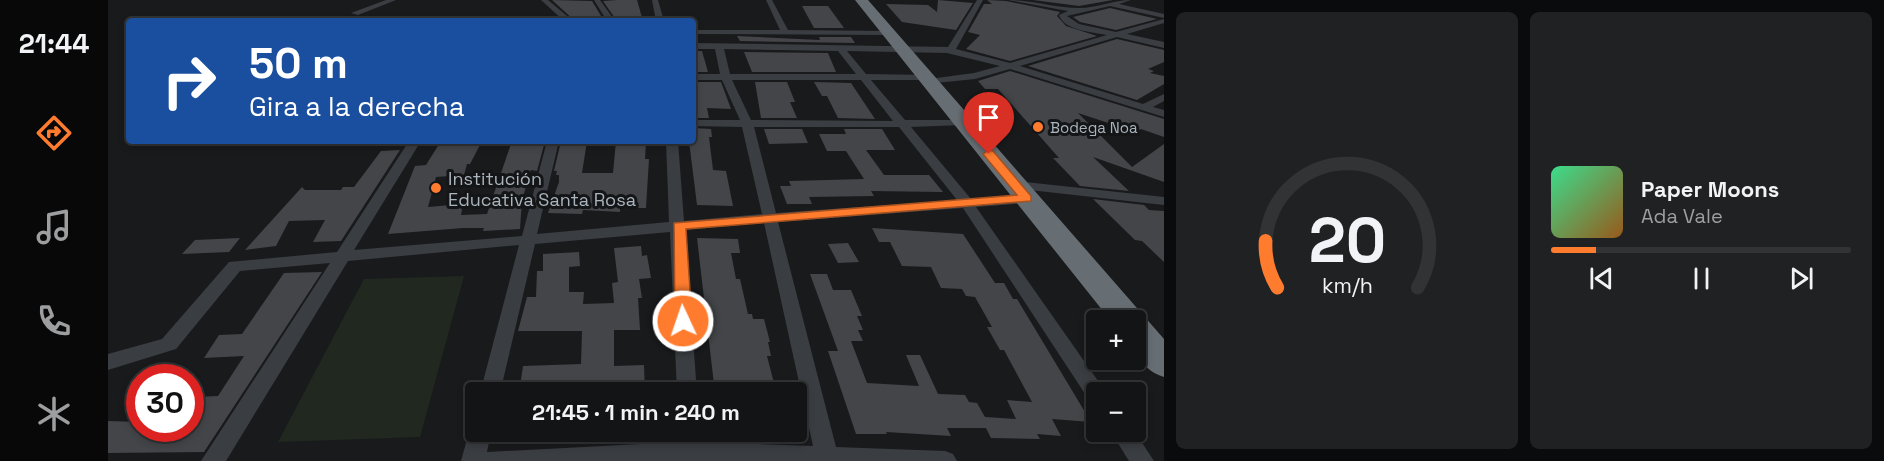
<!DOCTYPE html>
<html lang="es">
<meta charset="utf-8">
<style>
:root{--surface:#131415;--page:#202122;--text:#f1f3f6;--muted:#9d9ea0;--line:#323334;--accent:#ff7c2f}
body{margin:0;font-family:"Space Grotesk",sans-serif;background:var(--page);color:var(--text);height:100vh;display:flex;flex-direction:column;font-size:22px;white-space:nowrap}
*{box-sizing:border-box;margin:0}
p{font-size:20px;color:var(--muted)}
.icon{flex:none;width:33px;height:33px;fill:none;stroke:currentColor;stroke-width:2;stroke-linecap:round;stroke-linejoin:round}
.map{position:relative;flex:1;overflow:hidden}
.side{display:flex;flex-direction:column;gap:12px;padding:12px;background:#0a0b0c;width:720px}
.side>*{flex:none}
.hud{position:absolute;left:18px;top:18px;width:570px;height:126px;border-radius:6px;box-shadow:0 3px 9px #0003,0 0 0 2px var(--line);background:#1a4fa0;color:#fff;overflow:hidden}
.buttons{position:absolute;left:978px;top:310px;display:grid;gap:12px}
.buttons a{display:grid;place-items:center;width:60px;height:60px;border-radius:6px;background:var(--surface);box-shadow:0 3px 9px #0003,0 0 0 2px var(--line);font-size:30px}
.speed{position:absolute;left:18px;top:364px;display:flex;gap:12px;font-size:30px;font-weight:700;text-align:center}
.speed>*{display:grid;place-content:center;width:78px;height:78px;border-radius:50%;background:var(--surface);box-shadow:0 3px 9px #0003,0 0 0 2px var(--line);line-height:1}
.speed .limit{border:9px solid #d22;background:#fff;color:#111}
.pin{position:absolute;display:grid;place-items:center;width:51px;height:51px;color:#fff;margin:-62px -26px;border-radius:50% 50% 50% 0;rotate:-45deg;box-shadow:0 0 6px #0007}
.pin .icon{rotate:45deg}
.me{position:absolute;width:66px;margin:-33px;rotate:357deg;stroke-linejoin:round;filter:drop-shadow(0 0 4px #0008)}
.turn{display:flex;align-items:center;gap:21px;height:126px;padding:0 24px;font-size:27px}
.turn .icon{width:78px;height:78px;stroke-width:2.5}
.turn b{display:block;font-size:42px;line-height:51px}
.side .widget{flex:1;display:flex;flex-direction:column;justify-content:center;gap:9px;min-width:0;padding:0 21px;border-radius:9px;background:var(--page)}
.side .dial{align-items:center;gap:0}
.dial svg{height:156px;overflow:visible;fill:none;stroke:var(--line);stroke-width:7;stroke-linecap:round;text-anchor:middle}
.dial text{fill:var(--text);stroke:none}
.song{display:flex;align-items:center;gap:18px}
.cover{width:72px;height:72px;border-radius:9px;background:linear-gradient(135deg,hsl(150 70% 55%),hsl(30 70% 35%))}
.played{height:6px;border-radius:3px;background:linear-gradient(90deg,var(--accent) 15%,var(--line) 15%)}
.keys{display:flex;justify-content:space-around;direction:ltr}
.side .tiles{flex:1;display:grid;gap:12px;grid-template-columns:repeat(2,1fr)}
.trip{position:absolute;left:357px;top:382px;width:342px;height:60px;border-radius:6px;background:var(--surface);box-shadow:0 3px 9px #0003,0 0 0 2px var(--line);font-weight:700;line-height:60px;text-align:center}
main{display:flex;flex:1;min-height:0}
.tab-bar{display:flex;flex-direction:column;width:108px;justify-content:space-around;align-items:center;background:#080808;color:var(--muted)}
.tab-bar .icon{width:42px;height:42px}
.tab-bar .selected{color:var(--accent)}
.tab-bar b{font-size:27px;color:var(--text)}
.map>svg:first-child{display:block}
.green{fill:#20281f}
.building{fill:#434549}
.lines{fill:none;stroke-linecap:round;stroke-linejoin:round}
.street{fill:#3a3d41;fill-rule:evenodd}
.highway{fill:#666d73;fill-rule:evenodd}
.route{fill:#ff7c2f;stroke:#a6511f;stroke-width:1.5}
.poi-dot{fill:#ff7c2f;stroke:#141517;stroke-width:2}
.labels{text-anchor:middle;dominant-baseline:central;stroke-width:6;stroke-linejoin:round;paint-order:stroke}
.far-poi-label{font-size:15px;fill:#abb5bd;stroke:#141517;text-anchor:start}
.poi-label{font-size:18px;fill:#abb5bd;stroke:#141517;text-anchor:start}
</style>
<main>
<nav class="tab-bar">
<b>21:44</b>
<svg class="icon selected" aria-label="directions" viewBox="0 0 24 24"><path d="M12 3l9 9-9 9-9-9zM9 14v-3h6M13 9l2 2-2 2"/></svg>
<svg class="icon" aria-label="music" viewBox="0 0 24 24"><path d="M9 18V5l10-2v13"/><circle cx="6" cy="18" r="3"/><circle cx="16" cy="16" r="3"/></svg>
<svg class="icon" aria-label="phone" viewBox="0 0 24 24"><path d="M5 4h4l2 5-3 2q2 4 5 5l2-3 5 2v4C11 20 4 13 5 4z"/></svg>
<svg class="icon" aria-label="climate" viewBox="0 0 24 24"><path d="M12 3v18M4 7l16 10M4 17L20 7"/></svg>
</nav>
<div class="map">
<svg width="1056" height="461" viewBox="0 0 1056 461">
<rect width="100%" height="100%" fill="#191a1c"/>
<!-- green -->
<polygon class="green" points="356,276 312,437 170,442 256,279"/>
<!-- building -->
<g class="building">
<polygon points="444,0 484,1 496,21 467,21"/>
<polygon points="509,0 529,0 535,21 509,21 495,1"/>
<polygon points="830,0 865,3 848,30 794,22 778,4 820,5 829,12"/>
<polygon points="879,0 898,1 952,12 949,16 958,26 989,36 902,61 858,49 872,35 860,32 876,4 884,4"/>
<polygon points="925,0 1005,0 971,6"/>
<polygon points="694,6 720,6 736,28 706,28"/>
<polygon points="1002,8 1049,19 1008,30 972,22 965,17"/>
<polygon points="629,36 712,40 711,37 743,37 747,43 632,41"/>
<polygon points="1009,39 1056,50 1056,62 1040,69 1046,71 1042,73 1056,76 1056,84 1029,100 920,66"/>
<polygon points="585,51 594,51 600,72 585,72"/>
<polygon points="636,52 720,53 728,72 644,72"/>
<polygon points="902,71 1056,119 1056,137 1033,129 1028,132 970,113 1024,167 1056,144 1056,182 985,157 1021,191 972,186 945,158 951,158 890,89 877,89 870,81"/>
<polygon points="585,82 613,82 623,109 599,108 601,118 585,118"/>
<polygon points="647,82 679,82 687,102 682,102 689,118 653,118"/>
<polygon points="706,82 743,83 767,119 730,118 719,96 714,96"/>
<polygon points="585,128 603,129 604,137 601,137 605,170 618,171 625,206 589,205 581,141 585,141"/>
<polygon points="656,129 694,129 700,143 661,144"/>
<polygon points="736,129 774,129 787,150 758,150 776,175 821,175 835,192 763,191 766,196 701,197 704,204 679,204 672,186 683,186 681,181 756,179 738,151 719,151 711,134 738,134"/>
<polygon points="333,141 374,141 362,164 359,164 356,175 328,177 320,207 355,204 353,215 379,214 404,141 437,141 429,171 423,170 414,200 412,229 375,231 376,228 355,228 280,234 307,166 318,165"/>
<polygon points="453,141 479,141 474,173 505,173 508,141 538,141 537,159 541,159 538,208 512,208 512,212 475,210 474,214 440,213 451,182 451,175 448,175 449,171 446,171"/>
<polygon points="292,150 233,241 205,242 217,220 181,221 168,246 137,250 194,187 197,190 233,190 235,187 246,187 273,151"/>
<polygon points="985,199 1036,205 1041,210 1056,211 1056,262 1034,241 1027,240"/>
<polygon points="764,228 855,234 887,283 896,283 905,299 909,299 983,422 944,419 953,436 929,434 932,439 883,438 878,428 839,428 843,436 778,432 779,434 748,434 720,351 730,351 702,274 719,274 725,290 743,290 754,316 749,316 755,330 750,330 755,341 743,341 759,383 811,386 798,355 812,355 830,394 857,395 861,402 869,403 877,417 908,419 899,400 924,402 896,350 892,350 879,327 884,327 867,297 858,296 854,289 833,288 823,267 794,266 782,242 771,242"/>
<polygon points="132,238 121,252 74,254 87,240"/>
<polygon points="589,238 630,239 632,253 623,253 628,279 632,279 640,314 644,314 645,319 656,319 662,342 660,342 663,356 659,356 668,391 607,393"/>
<polygon points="740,243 751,262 730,263 720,244"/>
<polygon points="533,246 534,256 539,255 543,278 531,279 534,298 530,298 532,330 506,330 506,366 536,365 537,393 411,393 415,366 473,364 474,331 410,331 419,297 428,297 429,271 435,271 435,254 471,252 472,266 461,267 461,292 476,292 475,304 506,303 504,283 510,282 506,248"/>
<polygon points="214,272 96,452 0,453 0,421 32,422 32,432 82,430 82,405 88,397 110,396 136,356 96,358 111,335 134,334 176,273"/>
</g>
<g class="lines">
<!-- street -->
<g class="street">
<polygon points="278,0 288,0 250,15 243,13"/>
<polygon points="433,0 440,0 465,21 456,21"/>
<polygon points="486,0 492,0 507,21 499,21"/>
<polygon points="544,0 550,0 556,21 548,21"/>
<polygon points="658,0 664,0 680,30 780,31 784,33 780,35 585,34 585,30 672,30"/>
<path d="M869,0h6l-27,49 54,14 97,-28c-14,-3 -43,-4 -48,-20l9,-4 -60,-11c24,0 48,8 71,8 18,0 35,-8 52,-8l-12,4 45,10v4l-54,-12 -43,10 12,8 37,8 48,-13v4l-37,11 37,8v6l-47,-11 -97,29 123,38 21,-10v7l-11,6 11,3v7l-154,-48 -35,10 -49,5v-4l3,-1 45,-6 26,-7 -53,-13 -100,-2 19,23 62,1v4l-3,1h-54l34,40h61l2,2 -6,3 -51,2 60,72 61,-3 2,3 -7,4 -51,4 127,181 3,5h-10v9l-7,-2 -126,-192 -185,14 58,225 109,4 8,3 4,7h-496l8,-29 7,-8v8h15l-4,20 191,-10v-10h22l1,10 112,4 -49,-223 -79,7 12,163h-20l-7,-161 -135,12 -35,149h-20l39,-148 -171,16 -122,200h-25l129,-198 -90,8 -64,78 -68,21v-16l54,-15 67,-77 108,-10 72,-111h12l-67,109 168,-14 25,-95h12l-22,93 132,-12 -3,-81h12l6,80 78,-7 -20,-87 -49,-1v-6h47l-18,-40h-29v-6h27l-5,-25h-22v-6l255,4zM616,49l114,2 18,23h-126zM624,80h129l32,41 -142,-1zM646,127h145l58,73 -181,13z"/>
<polygon points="908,181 1056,197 1056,205 903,188 901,185"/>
<polygon points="1003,432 1027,432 1046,461 1021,461"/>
</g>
<!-- highway -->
<path class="highway" d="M747,0h13l296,339v38c-29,-10 -28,-30 -28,-56h-25z"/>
</g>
<!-- route -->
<polygon class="route" points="881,150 885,151 923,196 923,201 578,229 584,321 575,327 567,321 566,223 909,195 875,154"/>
<!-- markers -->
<g class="poi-dot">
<circle cx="930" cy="127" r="6"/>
<circle cx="328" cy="188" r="6"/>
</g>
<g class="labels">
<!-- far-poi labels -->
<g class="far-poi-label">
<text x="942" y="127">Bodega Noa</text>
</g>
<!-- poi labels -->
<g class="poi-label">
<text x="340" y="178">Institución<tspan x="340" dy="21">Educativa Santa Rosa</tspan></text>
</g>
</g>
</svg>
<div class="buttons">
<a>+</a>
<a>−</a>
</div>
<div class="speed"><div class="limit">30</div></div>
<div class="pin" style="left:881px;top:154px;background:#d93025"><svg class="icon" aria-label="arrive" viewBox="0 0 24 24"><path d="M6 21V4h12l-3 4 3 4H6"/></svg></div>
<svg class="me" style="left:575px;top:321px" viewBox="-20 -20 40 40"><circle r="17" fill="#ff7c2f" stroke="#fff" stroke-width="3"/><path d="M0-11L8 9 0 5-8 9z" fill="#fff"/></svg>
<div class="trip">21:45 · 1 min · 240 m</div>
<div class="hud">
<div class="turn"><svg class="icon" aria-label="right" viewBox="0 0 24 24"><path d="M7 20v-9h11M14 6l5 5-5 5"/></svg><div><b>50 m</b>Gira a la derecha</div></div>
</div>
</div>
<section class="side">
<div class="tiles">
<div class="widget dial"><svg viewBox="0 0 100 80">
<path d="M14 69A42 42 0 1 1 86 69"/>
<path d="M14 69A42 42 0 0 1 8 45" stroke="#ff7c2f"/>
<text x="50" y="56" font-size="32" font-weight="700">20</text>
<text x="50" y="72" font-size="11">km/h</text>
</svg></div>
<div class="widget">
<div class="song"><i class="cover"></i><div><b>Paper Moons</b><p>Ada Vale</p></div></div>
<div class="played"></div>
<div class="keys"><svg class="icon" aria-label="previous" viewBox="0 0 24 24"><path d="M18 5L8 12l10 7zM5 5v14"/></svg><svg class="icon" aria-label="pause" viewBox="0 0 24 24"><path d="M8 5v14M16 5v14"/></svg><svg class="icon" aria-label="next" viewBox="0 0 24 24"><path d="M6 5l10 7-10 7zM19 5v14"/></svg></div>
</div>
</div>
</section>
</main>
